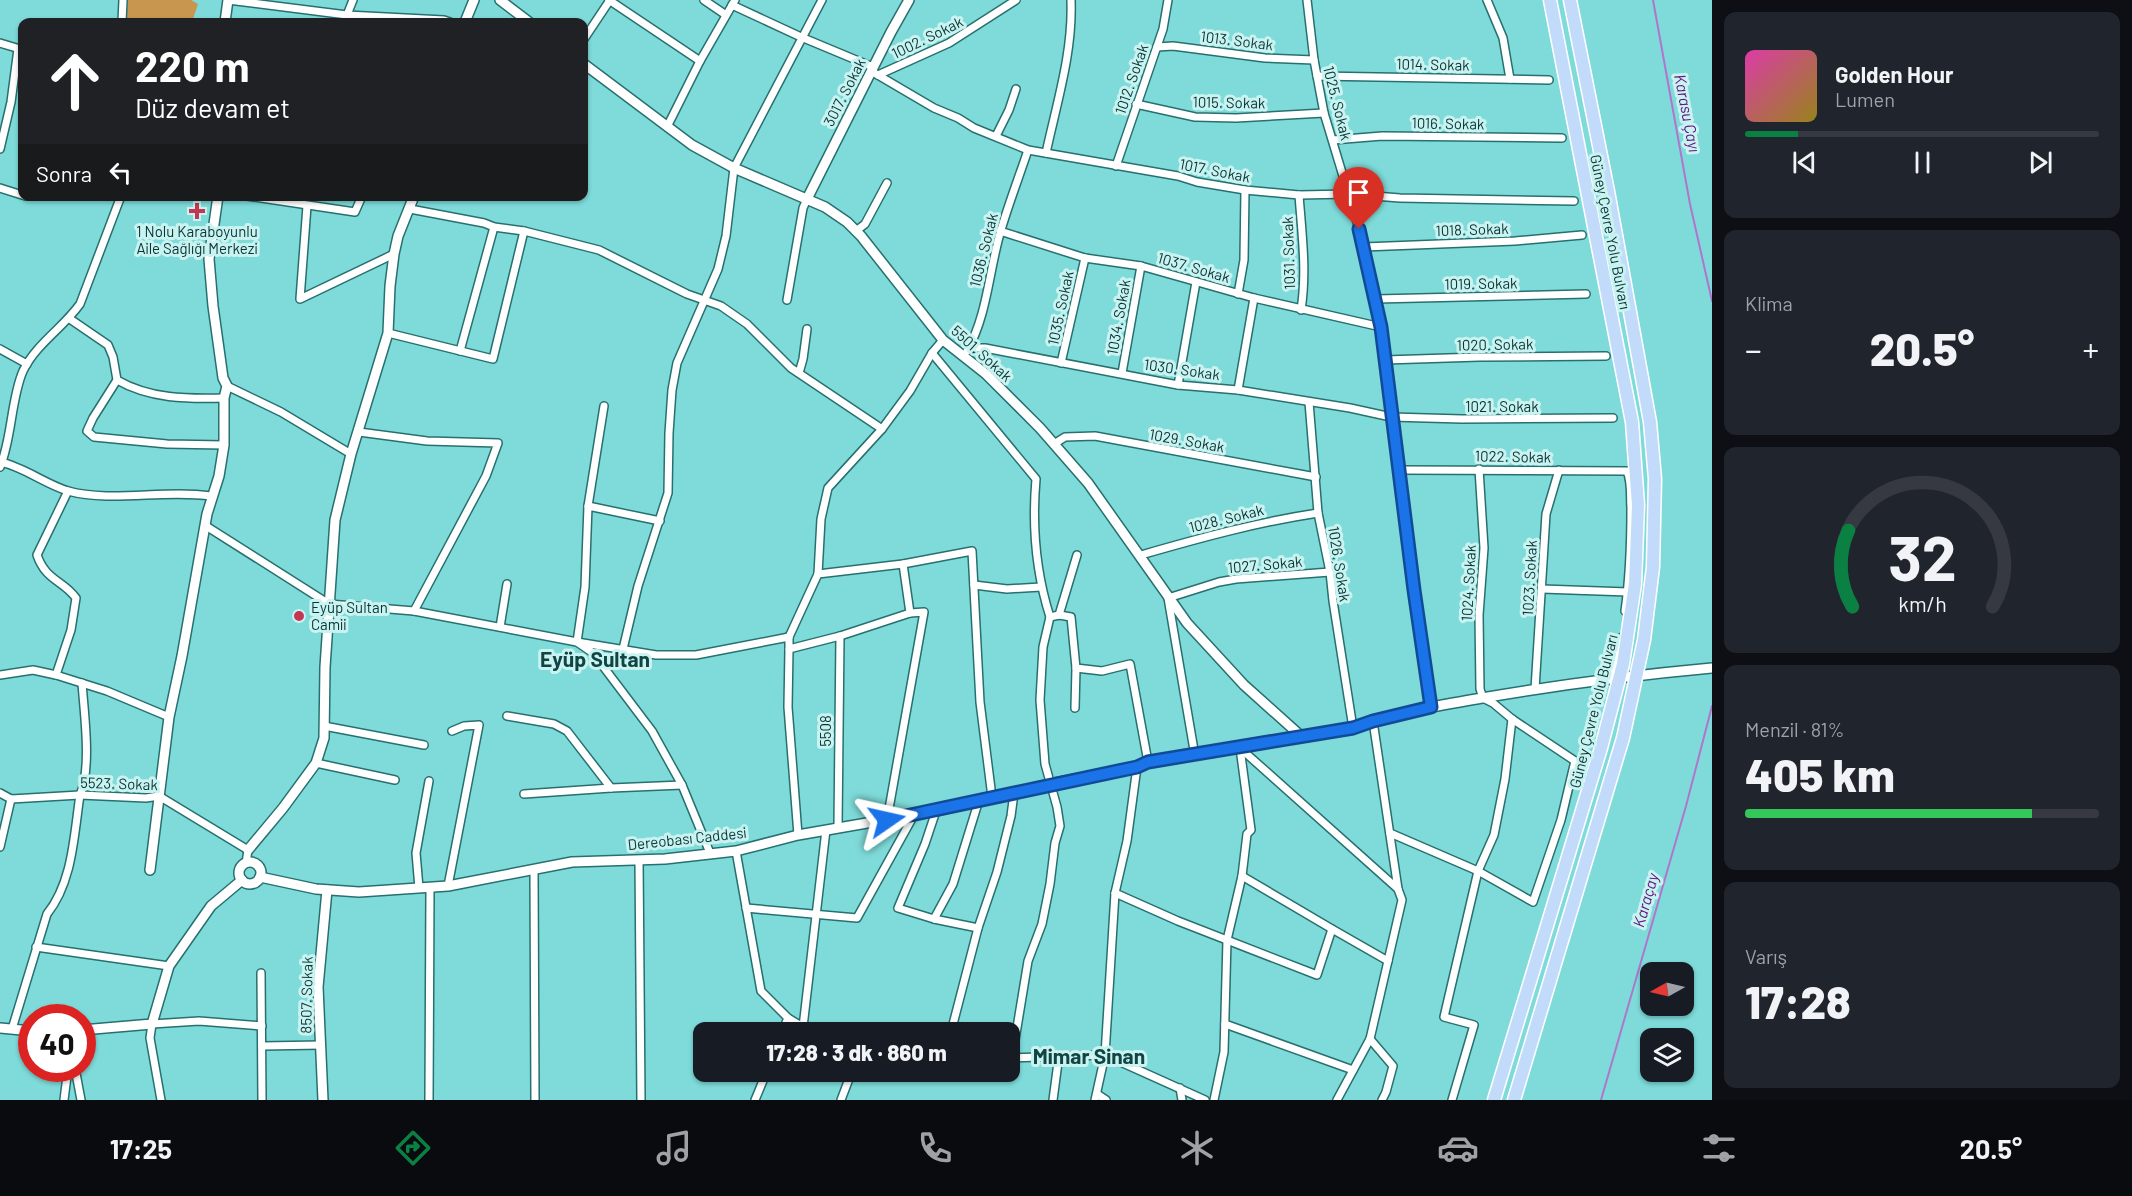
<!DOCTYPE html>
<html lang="tr">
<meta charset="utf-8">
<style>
:root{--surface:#171b24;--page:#20242c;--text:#f1f3f6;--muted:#9ea1a6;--line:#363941;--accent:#0b8043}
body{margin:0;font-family:Barlow,sans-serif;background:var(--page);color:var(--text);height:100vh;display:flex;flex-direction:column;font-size:22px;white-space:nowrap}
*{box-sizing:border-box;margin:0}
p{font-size:20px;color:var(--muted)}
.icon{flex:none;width:33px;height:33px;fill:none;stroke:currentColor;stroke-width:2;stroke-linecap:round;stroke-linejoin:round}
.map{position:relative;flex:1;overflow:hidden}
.side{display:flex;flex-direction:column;gap:12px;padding:12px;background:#0d0f14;width:420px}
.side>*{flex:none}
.guide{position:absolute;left:18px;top:18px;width:570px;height:183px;border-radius:12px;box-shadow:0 2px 4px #0004;background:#202124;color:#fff;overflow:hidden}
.needle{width:39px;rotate:262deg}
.fabs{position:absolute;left:1640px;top:962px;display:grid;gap:12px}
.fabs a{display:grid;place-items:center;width:54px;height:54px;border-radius:12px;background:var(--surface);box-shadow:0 2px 4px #0004;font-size:30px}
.speed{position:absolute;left:18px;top:1004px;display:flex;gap:12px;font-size:30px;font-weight:700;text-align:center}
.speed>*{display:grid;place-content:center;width:78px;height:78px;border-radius:50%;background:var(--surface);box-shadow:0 2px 4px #0004;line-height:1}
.speed .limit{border:9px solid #d22;background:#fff;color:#111}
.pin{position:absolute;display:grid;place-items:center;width:51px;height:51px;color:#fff;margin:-62px -26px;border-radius:50% 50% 50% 0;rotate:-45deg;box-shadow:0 0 6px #0007}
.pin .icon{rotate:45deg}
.me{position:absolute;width:66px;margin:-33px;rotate:79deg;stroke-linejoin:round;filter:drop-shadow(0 0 4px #0008)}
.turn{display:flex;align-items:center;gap:21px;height:126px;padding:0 18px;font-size:27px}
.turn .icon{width:78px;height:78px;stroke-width:2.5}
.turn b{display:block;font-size:42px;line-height:51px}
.then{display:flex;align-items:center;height:57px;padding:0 18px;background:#0003;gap:12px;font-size:22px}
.big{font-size:45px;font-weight:800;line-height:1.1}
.side .card{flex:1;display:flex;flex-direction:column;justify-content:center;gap:9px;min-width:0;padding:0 21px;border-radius:12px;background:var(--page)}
.side .dial{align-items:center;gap:0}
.dial svg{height:156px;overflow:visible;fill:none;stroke:var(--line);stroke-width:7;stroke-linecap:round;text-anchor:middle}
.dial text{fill:var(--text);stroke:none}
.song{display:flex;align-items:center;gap:18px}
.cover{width:72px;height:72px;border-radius:9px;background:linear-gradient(135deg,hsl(320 70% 55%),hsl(50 70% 35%))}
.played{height:6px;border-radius:3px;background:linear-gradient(90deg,var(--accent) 15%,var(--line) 15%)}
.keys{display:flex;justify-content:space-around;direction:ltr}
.heat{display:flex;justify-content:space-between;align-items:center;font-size:33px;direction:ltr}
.charge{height:9px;border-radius:4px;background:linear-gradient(90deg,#34c759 81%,var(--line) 0)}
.trip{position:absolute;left:693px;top:1022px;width:327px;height:60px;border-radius:12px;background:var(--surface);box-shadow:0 2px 4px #0004;font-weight:800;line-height:60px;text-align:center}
.tab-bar{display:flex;height:96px;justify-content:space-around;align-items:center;background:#090b0e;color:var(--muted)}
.tab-bar .icon{width:42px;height:42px}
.tab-bar .selected{color:var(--accent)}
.tab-bar b{font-size:27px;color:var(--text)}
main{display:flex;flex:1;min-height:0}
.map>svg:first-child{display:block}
.green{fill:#c8964e}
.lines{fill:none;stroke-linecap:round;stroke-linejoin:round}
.stream{stroke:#b175cd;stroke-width:2}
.minor-casing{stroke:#27706f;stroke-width:10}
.tertiary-casing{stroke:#27706f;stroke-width:12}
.trunk-casing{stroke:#fff;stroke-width:15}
.minor{stroke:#fff;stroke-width:7}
.tertiary{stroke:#fff;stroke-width:9}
.trunk{stroke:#c2dbfb;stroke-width:12}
.route-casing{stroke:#114b97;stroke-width:15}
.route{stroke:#1a73e8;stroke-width:10}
.poi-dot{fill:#c63652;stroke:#c8f3f1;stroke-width:2}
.labels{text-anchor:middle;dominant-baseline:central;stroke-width:6;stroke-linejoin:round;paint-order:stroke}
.street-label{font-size:15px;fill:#0a3434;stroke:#c8f3f1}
.poi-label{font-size:15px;fill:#0a3434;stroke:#c8f3f1}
.water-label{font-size:16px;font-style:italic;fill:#631480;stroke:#c8f3f1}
.district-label{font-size:21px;font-weight:bold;fill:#114544;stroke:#c8f3f1}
</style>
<main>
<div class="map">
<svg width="1712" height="1100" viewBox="0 0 1712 1100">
<rect width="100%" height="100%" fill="#7edbd9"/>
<!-- green -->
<polygon class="green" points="128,0 191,0 198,4 192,22 126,22"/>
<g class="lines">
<!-- stream -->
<g class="stream">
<polyline points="1653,0 1690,204 1712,301"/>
<polyline points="1601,1100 1686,806 1712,706"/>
</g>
<!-- minor casing -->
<g class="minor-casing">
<g id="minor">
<polyline points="228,0 347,15 353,0"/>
<polyline points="609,0 700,61"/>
<polyline points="704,0 726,15"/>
<polyline points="1307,0 1314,60 1324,113 1359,229 1381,327 1414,590 1431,707"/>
<polyline points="1487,0 1503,38 1510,79"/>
<polyline points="732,5 801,37 873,67"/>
<polyline points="122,22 123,0"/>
<polyline points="344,22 347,15 444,20 450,22"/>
<polyline points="584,39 610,0"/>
<polyline points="0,43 20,49"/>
<polyline points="1157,47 1173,46 1265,58 1314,60"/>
<polyline points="871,71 934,108 958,118 974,128 1028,150 1178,176 1197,182 1245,190 1299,195 1349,194 1400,198 1574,201"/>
<polyline points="878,75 949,43 1016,0"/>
<polyline points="1317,76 1549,80"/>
<polyline points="1136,104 1195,117 1236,118 1324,113"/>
<polyline points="667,127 700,61 735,0"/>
<polyline points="996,136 1009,110 1016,89"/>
<polyline points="1333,140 1382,136 1562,138"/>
<polyline points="0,149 11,102 18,49"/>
<path d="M1046,153c11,-51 27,-101 25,-153"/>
<polyline points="1116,166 1163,29 1168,0"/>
<polyline points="0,188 22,195"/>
<path d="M1299,195c3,40 8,76 2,115"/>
<polyline points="25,196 99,196"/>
<polyline points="247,196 355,212 362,196"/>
<polyline points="307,206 300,299 394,254"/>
<polyline points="410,209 484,223 494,227 524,231 599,250 687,294 721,306 747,324 791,368 882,429"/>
<polyline points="856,231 865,224 887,183"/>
<polyline points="1000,231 1085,258 1141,266 1254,298 1381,327"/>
<polyline points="1364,247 1515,241 1582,235"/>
<polyline points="1238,294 1244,260 1245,190"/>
<polyline points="1376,299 1586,294"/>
<polyline points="787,300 803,208 807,199"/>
<path d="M70,319l38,26 5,12 4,23c33,19 70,19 107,18"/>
<polyline points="388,333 493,359 524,231"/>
<polyline points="969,348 985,348 1178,385 1238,390 1350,408 1391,417 1462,419 1613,418"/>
<polyline points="0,349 27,364"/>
<polyline points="460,351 494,227"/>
<path d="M967,351c21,-37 22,-82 34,-121 8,-27 18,-53 27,-80"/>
<path d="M932,353l104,126c-4,46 0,94 14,138"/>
<polyline points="1385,360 1479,357 1606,356"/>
<polyline points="1061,363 1085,258"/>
<polyline points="799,373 803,359 807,329"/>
<polyline points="1122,373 1141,266"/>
<polyline points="117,380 93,418 87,431 94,437 167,444 224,445"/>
<polyline points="1178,385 1196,282"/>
<polyline points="227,386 281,412 351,454"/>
<polyline points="1238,390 1254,298"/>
<polyline points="1309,402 1318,513 1330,572 1333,601 1353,728"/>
<polyline points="359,432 427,441 498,443 486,476 414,611"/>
<polyline points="1054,444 1065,437 1095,436 1316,477"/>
<path d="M0,462c24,5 45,22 68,29 44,12 96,-2 143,5"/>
<path d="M0,467c12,-28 11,-69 23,-96 13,-27 40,-43 57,-67l41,-108"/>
<path d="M1399,470l228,1c5,12 3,24 4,37 0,34 -1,68 -6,103"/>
<polyline points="588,506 604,406"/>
<polyline points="660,521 588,506 585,587 577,642 593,653 652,731 682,785 710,853"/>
<polyline points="206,526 329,604 414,611 577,642 656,655 696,655 789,637"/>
<path d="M1141,555c59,-17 117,-33 177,-42"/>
<polyline points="903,564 910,613"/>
<polyline points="818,574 903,564 972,551 980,702 992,797"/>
<polyline points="974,585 1007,589 1041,587"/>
<polyline points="1542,589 1628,592"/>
<polyline points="1059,615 1071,617 1076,668 1102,671 1130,664 1148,762"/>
<polyline points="500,627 507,584"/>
<polyline points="623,649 638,586 668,493 669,433 672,390 677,363 718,269 726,236 734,168 822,0"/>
<polyline points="789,649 789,637 818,574 821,519 828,488 882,429 910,391 932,353 943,340"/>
<polyline points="0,675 33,670 56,675 107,691 169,717"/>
<path d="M56,675l15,-45 5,-32c-13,-18 -30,-17 -39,-43l31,-64"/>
<polyline points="1612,678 1622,637"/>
<polyline points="1535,689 1546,514 1559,470"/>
<polyline points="1075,708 1076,668"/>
<polyline points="507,716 554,724 567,731 611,788 682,785"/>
<polyline points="324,726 424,745"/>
<polyline points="1240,748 1398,889"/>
<polyline points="1195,756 1168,598 1219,582 1236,579 1330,572"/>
<polyline points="316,763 395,780"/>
<polyline points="0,793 11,799 80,795 146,798 159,796 248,850 246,863"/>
<polyline points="524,794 611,788"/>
<polyline points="936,811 925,844 898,908 934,919 978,928"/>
<polyline points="838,827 840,636"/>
<polyline points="1390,833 1478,871 1533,902 1561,820 1575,761 1512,719 1493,703 1483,698 1480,689 1479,615 1484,548 1479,469"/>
<polyline points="798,835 788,707 789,649 840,636 910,613 924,612 887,820"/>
<polyline points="0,847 11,799"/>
<polyline points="736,851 761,991 788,1018 803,1027 820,1032"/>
<polyline points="639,860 641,1100"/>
<polyline points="534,869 535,1100"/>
<polyline points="1242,876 1332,929"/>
<polyline points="448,886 479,725 464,726 452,731"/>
<polyline points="419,888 416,853 429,781"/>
<polyline points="1115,893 1178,921 1317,975 1332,929 1388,961"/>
<polyline points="746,908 857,918 914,815"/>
<polyline points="934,919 953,884 979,800"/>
<polyline points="36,947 169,966"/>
<polyline points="261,973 262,1100"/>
<polyline points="1225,1024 1353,1070"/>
<polyline points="803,1027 826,830"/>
<path d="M12,1029l35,-115c26,-32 27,-80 33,-119 12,-27 4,-83 2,-112"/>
<polyline points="782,1032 788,1018"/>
<polyline points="951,1032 978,928 997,872 1011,816 1014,793"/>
<polyline points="1370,1039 1393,1066 1386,1092 1382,1100"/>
<polyline points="263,1046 321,1045"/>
<polyline points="1011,1058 1105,1055 1205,1100"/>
<polyline points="1012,1058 1028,961 1042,924 1050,884 1055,843 1060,826 1057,807 1045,764 1040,700 1043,647 1050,617 1059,615 1077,555"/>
<polyline points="75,1068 81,1100"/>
<polyline points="1180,1088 1182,1100"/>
<polyline points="1097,1094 1106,1100"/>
<polyline points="64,1100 68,1068"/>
<polyline points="161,1100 150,1038 152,1024 199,1021 262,1026"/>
<polyline points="429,1100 430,888"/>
<polyline points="755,1100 767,1071"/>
<polyline points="841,1100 852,1071"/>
<polyline points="1053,1100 1059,1055"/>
<polyline points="1095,1100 1105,1055 1115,893 1127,841 1137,767"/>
<polyline points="1214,1100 1224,1052 1227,940 1242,876 1247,834 1251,830 1240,748"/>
<polyline points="1337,1100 1370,1039 1402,900 1398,889 1373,721"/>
<polyline points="1452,1100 1474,1025 1444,1017 1478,871 1494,835 1505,779 1512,719"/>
</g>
</g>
<!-- tertiary casing -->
<g class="tertiary-casing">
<g id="tertiary">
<polyline points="500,0 529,22"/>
<polyline points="225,22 228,0"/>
<polyline points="465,22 474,0"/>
<polyline points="584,64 692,145 734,168 825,207 847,222 861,236 943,340 986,374 1040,428 1088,483 1187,623 1244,685 1302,737"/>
<polyline points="807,199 891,32 909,0"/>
<polyline points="248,850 283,808 316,763 324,738 325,667 335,520 351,454 388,333 390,286 394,254 398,236 414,196"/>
<circle cx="250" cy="873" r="11"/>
<polyline points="150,870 169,717 182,656 207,514 219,476 224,445 224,398 227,386 223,378 213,306 209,259 218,196"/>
<path d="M260,877l56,12 43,3 89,-6 124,-24 93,-3 71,-8 62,-16 138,-24 114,-27 87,-17 11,-5 205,-34c41,-16 85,-22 129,-30 76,-13 153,-23 230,-30"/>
<polyline points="0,1028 32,1031"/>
<polyline points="82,1030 152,1024 169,966 211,906 242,880"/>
<polyline points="323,1100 318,987 327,890"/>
</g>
</g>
<!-- trunk casing -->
<g class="trunk-casing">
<g id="trunk">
<polyline points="1494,1100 1601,748 1623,664 1635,584 1638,505 1632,422 1550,0"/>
<polyline points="1514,1100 1623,738 1644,640 1653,567 1655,479 1650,422 1608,191 1570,0"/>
</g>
</g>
<!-- minor -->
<use href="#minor" class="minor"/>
<!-- tertiary -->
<use href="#tertiary" class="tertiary"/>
<!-- trunk -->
<use href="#trunk" class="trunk"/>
</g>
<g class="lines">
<!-- route casing -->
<g class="route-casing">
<polyline id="route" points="887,820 1137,767 1148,762 1353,728 1373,721 1431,707 1414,590 1381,327 1359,229"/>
</g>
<!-- route -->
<use href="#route" class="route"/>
</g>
<!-- markers -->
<g class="poi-dot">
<path d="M194 202h6v6h6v6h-6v6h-6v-6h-6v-6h6z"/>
<circle cx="299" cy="616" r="6"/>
</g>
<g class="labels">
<!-- street labels -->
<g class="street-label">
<text transform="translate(927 37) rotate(-26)">1002. Sokak</text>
<text transform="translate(1237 40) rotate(7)">1013. Sokak</text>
<text transform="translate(1433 64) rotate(1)">1014. Sokak</text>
<text transform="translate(1131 79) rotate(-71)">1012. Sokak</text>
<text transform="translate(844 92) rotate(-63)">3017. Sokak</text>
<text transform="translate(1229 102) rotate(1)">1015. Sokak</text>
<text transform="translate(1338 103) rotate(76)">1025. Sokak</text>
<text transform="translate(1448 123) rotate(1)">1016. Sokak</text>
<text transform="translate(1215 170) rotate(11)">1017. Sokak</text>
<text transform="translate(1472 229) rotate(-2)">1018. Sokak</text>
<text transform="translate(1611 232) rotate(79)">Güney Çevre Yolu Bulvarı</text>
<text transform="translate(983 250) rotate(-76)">1036. Sokak</text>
<text transform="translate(1288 253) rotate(-92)">1031. Sokak</text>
<text transform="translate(1194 267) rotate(16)">1037. Sokak</text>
<text transform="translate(1481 283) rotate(-1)">1019. Sokak</text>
<text transform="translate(1060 308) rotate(-78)">1035. Sokak</text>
<text transform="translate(1118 317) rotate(-80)">1034. Sokak</text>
<text transform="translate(1495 344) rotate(-1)">1020. Sokak</text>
<text transform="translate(982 353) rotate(42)">5501. Sokak</text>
<text transform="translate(1182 369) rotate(8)">1030. Sokak</text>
<text x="1502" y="406">1021. Sokak</text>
<text transform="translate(1187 440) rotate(10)">1029. Sokak</text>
<text transform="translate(1513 456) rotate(1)">1022. Sokak</text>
<text transform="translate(1226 518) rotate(-14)">1028. Sokak</text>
<text transform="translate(1265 564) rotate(-5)">1027. Sokak</text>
<text transform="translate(1340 564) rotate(81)">1026. Sokak</text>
<text transform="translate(1529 578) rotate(-87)">1023. Sokak</text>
<text transform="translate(1468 583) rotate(-87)">1024. Sokak</text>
<text transform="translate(1593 711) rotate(-76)">Güney Çevre Yolu Bulvarı</text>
<text transform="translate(825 731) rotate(-90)">5508</text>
<text transform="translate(119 783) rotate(2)">5523. Sokak</text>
<text transform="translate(687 838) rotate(-6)">Dereobası Caddesi</text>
<text transform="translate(306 995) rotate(-89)">8507. Sokak</text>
</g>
<!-- poi labels -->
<g class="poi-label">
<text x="197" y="231">1 Nolu Karaboyunlu<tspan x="197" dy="17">Aile Sağlığı Merkezi</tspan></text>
<text x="311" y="607" text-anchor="start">Eyüp Sultan<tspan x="311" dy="17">Camii</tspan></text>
</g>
<!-- water labels -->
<g class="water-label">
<text transform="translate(1688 113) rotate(79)">Karasu Çayı</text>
<text transform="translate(1645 900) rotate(-74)">Karaçay</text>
</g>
<!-- district labels -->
<g class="district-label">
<text x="595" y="658">Eyüp Sultan</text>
<text x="1089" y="1055">Mimar Sinan</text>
</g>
</g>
</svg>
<div class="fabs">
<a><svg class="needle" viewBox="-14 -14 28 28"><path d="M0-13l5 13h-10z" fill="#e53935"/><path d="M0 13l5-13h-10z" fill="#9ea1a6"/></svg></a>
<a><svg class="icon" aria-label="layers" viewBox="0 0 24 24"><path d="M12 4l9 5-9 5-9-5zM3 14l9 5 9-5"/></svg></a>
</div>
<div class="speed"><div class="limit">40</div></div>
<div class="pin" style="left:1359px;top:229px;background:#d93025"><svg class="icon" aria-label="arrive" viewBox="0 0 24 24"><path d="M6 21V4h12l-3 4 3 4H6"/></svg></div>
<svg class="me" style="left:887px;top:820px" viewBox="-20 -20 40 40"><path d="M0-17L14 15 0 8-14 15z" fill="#1a73e8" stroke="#fff" stroke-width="4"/></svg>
<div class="trip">17:28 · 3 dk · 860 m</div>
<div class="guide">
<div class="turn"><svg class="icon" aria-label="ahead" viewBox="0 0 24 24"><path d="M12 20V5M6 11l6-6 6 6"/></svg><div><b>220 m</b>Düz devam et</div></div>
<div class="then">Sonra<svg class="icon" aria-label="left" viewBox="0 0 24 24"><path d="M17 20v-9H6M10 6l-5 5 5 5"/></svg></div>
</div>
</div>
<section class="side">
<div class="card">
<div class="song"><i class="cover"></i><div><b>Golden Hour</b><p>Lumen</p></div></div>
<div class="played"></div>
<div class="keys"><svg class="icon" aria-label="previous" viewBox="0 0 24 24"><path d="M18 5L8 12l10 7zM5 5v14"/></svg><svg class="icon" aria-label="pause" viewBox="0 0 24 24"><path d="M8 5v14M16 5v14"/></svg><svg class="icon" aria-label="next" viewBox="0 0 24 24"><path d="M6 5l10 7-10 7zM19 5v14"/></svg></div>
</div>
<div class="card"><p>Klima</p>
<div class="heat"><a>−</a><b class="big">20.5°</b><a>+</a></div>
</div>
<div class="card dial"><svg viewBox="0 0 100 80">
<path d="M14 69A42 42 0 1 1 86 69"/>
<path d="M14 69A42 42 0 0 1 12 30" stroke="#0b8043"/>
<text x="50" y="56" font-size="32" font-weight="700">32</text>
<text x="50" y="72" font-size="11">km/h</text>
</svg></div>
<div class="card"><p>Menzil · 81%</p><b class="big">405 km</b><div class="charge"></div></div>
<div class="card"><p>Varış</p><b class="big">17:28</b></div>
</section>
</main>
<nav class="tab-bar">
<b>17:25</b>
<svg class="icon selected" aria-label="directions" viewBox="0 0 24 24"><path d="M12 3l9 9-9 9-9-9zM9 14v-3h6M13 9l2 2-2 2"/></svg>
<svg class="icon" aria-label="music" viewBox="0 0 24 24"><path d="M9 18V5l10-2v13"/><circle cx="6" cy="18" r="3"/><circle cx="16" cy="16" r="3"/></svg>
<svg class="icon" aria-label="phone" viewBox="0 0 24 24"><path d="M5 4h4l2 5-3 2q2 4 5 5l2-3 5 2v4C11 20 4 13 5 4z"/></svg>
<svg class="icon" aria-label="climate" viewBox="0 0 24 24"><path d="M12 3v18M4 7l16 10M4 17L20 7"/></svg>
<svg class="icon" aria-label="car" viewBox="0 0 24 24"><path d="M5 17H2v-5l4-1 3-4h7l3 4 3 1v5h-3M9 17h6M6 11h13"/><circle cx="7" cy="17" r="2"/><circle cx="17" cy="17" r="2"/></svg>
<svg class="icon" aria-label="filters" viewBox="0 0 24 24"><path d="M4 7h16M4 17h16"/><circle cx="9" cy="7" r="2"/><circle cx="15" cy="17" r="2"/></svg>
<b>20.5°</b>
</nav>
